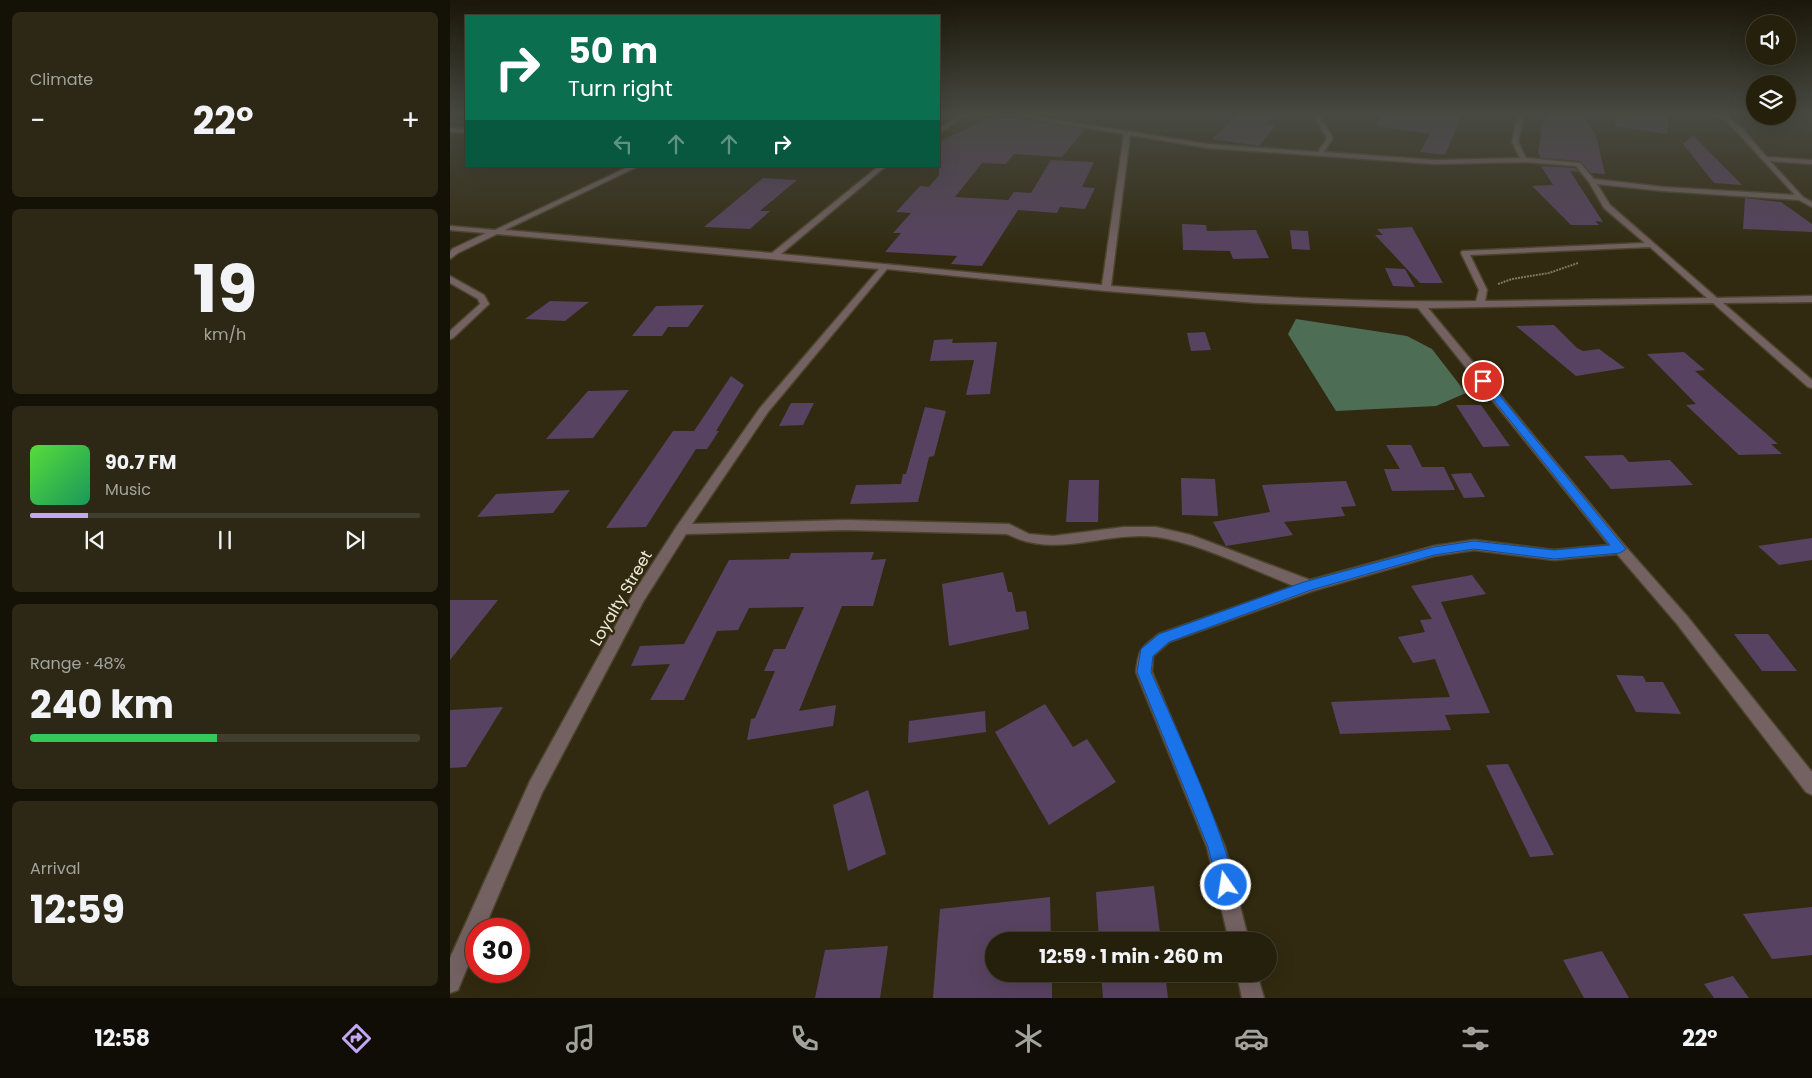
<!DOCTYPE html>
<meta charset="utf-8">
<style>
:root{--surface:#25200c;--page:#2d2815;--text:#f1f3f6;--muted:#a3a39d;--line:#423e2d;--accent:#c3a7f2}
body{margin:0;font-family:Poppins,sans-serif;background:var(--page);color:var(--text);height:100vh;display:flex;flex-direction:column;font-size:19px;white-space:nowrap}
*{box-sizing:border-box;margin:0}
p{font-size:16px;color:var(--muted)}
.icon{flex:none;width:28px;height:28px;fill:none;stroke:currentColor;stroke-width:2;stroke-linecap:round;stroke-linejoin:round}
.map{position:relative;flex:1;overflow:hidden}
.side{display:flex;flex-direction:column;gap:12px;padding:12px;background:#141207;width:450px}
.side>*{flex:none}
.top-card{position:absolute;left:15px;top:15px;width:475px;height:152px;border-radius:0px;box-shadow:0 5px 20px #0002,0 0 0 1px var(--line);background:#0b6e4f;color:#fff;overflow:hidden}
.buttons{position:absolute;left:1296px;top:15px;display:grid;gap:10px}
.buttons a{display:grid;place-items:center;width:50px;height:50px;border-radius:50%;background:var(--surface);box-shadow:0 5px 20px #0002,0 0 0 1px var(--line);font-size:25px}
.speed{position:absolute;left:15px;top:918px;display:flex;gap:10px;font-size:25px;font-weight:700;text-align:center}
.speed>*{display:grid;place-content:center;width:65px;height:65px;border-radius:50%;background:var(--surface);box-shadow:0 5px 20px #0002,0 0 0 1px var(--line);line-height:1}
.speed .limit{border:8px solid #d22;background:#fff;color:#111}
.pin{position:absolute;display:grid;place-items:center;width:42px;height:42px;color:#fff;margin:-21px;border:2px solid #fff;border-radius:50%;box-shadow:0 1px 5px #0007}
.me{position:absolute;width:55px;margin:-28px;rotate:347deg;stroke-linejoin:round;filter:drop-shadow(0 0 4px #0008)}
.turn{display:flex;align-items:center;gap:18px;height:105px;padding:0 20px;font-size:22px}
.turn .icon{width:65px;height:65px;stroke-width:2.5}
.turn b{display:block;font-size:35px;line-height:42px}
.lanes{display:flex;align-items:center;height:48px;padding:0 20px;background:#0003;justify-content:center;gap:25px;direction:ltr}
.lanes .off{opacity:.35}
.big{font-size:38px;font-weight:700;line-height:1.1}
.side .tile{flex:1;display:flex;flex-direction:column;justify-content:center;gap:8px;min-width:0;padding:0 18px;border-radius:8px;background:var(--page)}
.side .dial{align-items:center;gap:0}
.dial b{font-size:65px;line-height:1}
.song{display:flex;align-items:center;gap:15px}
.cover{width:60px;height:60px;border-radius:8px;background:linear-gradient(135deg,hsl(110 70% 55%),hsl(150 70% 35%))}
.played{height:5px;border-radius:2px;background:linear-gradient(90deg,var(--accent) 15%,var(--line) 15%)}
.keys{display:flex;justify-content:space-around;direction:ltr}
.heat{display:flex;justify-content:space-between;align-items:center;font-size:28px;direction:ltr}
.charge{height:8px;border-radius:4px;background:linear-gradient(90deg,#34c759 48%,var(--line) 0)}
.trip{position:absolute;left:535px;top:932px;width:292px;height:50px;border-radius:25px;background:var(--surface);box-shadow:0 5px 20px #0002,0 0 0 1px var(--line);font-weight:700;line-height:50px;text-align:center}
.tab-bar{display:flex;height:80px;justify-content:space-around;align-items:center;background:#0f0d05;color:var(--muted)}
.tab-bar .icon{width:35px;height:35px}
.tab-bar .on{color:var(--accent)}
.tab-bar b{font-size:22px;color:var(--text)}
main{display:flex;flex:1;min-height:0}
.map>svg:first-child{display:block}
.forest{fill:#4d6e54}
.building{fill:#584261}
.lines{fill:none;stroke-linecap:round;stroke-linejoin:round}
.minor-casing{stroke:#4c452c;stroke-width:3}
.path{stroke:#7e7862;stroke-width:2;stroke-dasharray:2 1;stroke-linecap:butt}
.minor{fill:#746162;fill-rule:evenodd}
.route{fill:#1a73e8;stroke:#114b97}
.labels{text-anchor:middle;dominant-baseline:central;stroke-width:5;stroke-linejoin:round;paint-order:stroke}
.street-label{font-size:16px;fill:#efebdb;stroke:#312a10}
</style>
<main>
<section class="side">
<div class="tile"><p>Climate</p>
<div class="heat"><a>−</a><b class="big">22°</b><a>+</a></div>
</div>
<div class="tile dial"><b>19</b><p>km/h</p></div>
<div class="tile">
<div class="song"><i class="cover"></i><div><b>90.7 FM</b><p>Music</p></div></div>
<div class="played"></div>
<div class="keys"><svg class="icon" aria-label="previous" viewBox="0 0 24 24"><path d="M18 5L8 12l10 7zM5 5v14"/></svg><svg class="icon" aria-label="pause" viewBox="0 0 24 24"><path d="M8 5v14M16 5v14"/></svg><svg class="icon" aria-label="next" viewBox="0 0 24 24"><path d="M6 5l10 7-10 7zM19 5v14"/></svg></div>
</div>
<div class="tile"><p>Range · 48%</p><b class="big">240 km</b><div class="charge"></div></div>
<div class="tile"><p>Arrival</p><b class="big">12:59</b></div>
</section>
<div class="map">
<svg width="1362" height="998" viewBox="0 0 1362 998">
<rect width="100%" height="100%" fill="#312a10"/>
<!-- forest -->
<polygon class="forest" points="846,319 957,336 982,349 1016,393 986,406 886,411 838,334"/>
<!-- building -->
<g class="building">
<polygon points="788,115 824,115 816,124 825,126 809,146 762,139"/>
<polygon points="929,115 1012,115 995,155 970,152 980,134 928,126"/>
<polygon points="1098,115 1132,115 1146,135 1155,174 1141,173 1130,161 1091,158 1088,153 1092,126"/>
<polygon points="1166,115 1219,115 1217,134 1165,126"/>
<polygon points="554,117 635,129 612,157 564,154 556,164 532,163 505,197 558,200 564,192 581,193 601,160 644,162 632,187 645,188 635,209 610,207 607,213 568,210 532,266 501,264 507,256 435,252 451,233 443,233 461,213 446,212 470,186 479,187 489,175 489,142 540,118 549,120"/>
<polygon points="1243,135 1292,185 1264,183 1233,144"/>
<polygon points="1091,166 1125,168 1129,172 1120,171 1153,222 1145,221 1149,225 1121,225 1082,186 1103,185"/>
<polygon points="313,178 347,180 310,211 320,211 300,229 254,227"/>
<polygon points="1295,198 1331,202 1362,224 1362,232 1293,229"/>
<polygon points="732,224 756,225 757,231 806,230 819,258 783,259 780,251 733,250"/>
<polygon points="962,227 993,283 970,283 925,235 933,235 927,229"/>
<polygon points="840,230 858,231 860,250 842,249"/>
<polygon points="935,268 955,269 965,287 943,286"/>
<polygon points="100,301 139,302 115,321 75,319"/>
<polygon points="254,305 238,327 218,327 212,336 182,336 206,306"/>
<polygon points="1104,325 1127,348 1133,351 1149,349 1175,368 1126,376 1066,326"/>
<polygon points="755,332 761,350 741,351 737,333"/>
<polygon points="503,339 502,343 547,342 540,394 516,395 524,360 480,361 484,340"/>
<polygon points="1234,352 1255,370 1245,371 1328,444 1321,444 1332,454 1289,455 1236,405 1246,404 1197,354"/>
<polygon points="281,376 294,385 266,431 269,431 257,449 246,449 196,527 156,528 223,431 244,431"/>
<polygon points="179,390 143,438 96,439 138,391"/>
<polygon points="341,403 364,403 353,425 329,426"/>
<polygon points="1006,405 1031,405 1060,446 1033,447"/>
<polygon points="475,407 496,411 484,456 479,457 468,502 400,504 406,485 451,484 453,474 456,474"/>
<polygon points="936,445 961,445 972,467 994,467 1005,490 942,491 934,469 950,469"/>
<polygon points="1173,455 1179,462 1220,460 1243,485 1161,489 1134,456"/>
<polygon points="1021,473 1035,497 1014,498 1001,474"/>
<polygon points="731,478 765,479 768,516 732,515"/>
<polygon points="619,480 649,480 648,522 616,522"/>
<polygon points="896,481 906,506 891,507 895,516 834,522 843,535 776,546 763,522 820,512 812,485"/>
<polygon points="120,490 103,513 27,517 46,494"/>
<polygon points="1362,538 1362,560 1329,565 1308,546"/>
<polygon points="424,552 421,560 436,559 423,606 392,606 349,711 386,705 383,726 297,740 301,719 305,718 325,671 314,671 324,649 335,649 354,607 299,608 288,630 267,631 234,700 200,700 220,664 181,666 190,646 234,644 279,560 339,559 341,553"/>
<polygon points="553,572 558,592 562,592 566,612 576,611 579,629 499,646 492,584"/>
<polygon points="1022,575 1036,594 991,602 1040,713 995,715 1001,730 890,734 881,702 1000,697 985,659 963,663 948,637 975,632 970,620 982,619 961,586"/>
<polygon points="0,600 48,600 0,660"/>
<polygon points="1284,634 1318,634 1347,671 1312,671"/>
<polygon points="1166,675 1193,676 1196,682 1213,682 1231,714 1186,712"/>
<polygon points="595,704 623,747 637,739 666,782 599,825 545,732"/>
<polygon points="53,707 16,767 0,768 0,710"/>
<polygon points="535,711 536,732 458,743 459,721"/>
<polygon points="1058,764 1104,855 1080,857 1036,765"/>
<polygon points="418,790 436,854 398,871 383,805"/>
<polygon points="704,886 711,941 649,941 646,892"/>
<polygon points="600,897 601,941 544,941 544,974 602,974 602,998 483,998 490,909"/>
<polygon points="1362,907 1362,955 1322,959 1293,914"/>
<polygon points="438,946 430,998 365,998 375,950"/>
<polygon points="1152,951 1179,998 1134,998 1113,960"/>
<polygon points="651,974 715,974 718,998 653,998"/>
<polygon points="1283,976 1299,998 1264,998 1254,984"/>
</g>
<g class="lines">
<!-- minor casing -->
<g class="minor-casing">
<g id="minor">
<polygon points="510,115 516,115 489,133 489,129"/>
<path d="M561,115h12l185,29 110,8 9,-14 -14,-23h6l14,23 -9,14 111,8 85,-2 -8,-16 6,-27h6l-6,27 8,16 54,5 14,16 69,8 132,8 -68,-74 -13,-6c22,-1 39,28 53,42l45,3v4l-42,-3 33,36 9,5v5l-13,-7 -136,-9 -66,-7 13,21 107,93 95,-2v6l-89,1 89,77v8l-4,-1 -95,-84 -285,5 197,238 62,70 125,156v23l-6,-3 -129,-168 -60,-70 -63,6 -80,-10 -40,6 -122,35 -143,51 -16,14 -1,16 73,175 24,94h-20l-22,-94 -71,-175c3,-24 4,-23 23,-38l135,-48c-41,-16 -95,-43 -137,-49 -53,-7 -99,23 -150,-3l-161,-4 -160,4 -43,68 -101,191 -58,136h-8v17l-18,44 -8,3v-35l80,-177 103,-187 44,-68 83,-118 119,-139 -382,-35 -39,19 -8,6v-7l2,-3 34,-16 -36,-3v-4l45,4 135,-64h9l-134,64 267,23 107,-87h7l-105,88 321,31 22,-151zM680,135l78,13 227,16 89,-2 52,4 13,16 15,26 41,35 -183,8 -1,2 18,37 -3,11c-122,2 -244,-6 -365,-15zM1200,247l57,51 -222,3 2,-11 -17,-35zM437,269l219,22 152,12 160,5 191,237 -55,5 -80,-10 -40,6 -124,34 -119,-45 -35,-8h-32l-71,9 -24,-2 -20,-10 -163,-4 -154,4 76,-112z"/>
<polygon points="0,128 16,129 16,133 0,132"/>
<polygon points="0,276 34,295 39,304 3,338 0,339 0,331 30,304 28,299 0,283"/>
<polygon points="787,974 807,974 814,998 792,998"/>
</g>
</g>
<!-- path -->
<polyline class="path" points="1048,284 1062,279 1099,273 1128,263"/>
<!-- minor -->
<use href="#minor" class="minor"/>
</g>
<!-- sky -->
<linearGradient id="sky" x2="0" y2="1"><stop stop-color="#1b1709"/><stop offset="0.45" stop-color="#484a42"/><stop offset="1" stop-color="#484a42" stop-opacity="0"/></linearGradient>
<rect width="1362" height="254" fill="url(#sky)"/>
<!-- route -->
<path class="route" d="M1030,379h6l140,170 -6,4 -66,6 -80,-10 -40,6 -123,35 -142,52 -16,14 -2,16c14,33 91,195 81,219l-6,3 -7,-3 -11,-44 -71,-175 4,-23 18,-15 145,-52 130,-35 40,-6 80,9 56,-5 -130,-162z"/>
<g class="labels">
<!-- street labels -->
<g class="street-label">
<text transform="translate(171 598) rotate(-60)">Loyalty Street</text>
</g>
</g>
</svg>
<div class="buttons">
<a><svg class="icon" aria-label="sound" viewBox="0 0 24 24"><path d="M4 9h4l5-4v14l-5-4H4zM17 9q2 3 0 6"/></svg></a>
<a><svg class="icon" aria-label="layers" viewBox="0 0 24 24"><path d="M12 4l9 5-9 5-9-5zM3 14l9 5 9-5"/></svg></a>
</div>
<div class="speed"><div class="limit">30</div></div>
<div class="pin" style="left:1033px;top:381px;background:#d93025"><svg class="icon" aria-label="arrive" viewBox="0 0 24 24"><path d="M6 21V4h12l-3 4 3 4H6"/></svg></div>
<svg class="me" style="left:776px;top:885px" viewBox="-20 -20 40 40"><circle r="17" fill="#1a73e8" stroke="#fff" stroke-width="3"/><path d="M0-11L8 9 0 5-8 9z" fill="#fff"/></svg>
<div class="trip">12:59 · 1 min · 260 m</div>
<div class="top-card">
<div class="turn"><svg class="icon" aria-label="right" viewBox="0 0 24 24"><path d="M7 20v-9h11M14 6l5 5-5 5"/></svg><div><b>50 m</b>Turn right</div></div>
<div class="lanes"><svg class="icon off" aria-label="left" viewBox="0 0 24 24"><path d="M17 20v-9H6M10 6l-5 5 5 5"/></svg><svg class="icon off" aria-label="ahead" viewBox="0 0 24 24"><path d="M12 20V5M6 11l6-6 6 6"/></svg><svg class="icon off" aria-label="ahead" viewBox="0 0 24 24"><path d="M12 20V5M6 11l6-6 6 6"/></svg><svg class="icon" aria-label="right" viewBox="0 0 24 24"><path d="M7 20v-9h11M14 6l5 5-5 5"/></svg></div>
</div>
</div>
</main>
<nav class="tab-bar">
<b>12:58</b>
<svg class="icon on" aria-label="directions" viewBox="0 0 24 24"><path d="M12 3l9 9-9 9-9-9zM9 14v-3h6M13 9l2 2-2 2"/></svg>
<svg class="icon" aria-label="music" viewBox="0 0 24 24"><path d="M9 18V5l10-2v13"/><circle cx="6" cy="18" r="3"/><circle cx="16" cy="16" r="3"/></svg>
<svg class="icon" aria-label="phone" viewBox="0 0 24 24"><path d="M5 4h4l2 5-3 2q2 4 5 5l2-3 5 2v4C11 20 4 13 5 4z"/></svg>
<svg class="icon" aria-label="climate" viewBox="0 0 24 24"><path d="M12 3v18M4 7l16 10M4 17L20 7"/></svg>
<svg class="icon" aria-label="car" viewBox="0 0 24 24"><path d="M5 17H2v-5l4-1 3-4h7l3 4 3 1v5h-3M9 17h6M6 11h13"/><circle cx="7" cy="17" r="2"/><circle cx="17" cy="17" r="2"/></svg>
<svg class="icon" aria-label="filters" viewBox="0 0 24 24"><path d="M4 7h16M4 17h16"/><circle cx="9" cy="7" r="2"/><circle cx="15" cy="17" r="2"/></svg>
<b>22°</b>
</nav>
